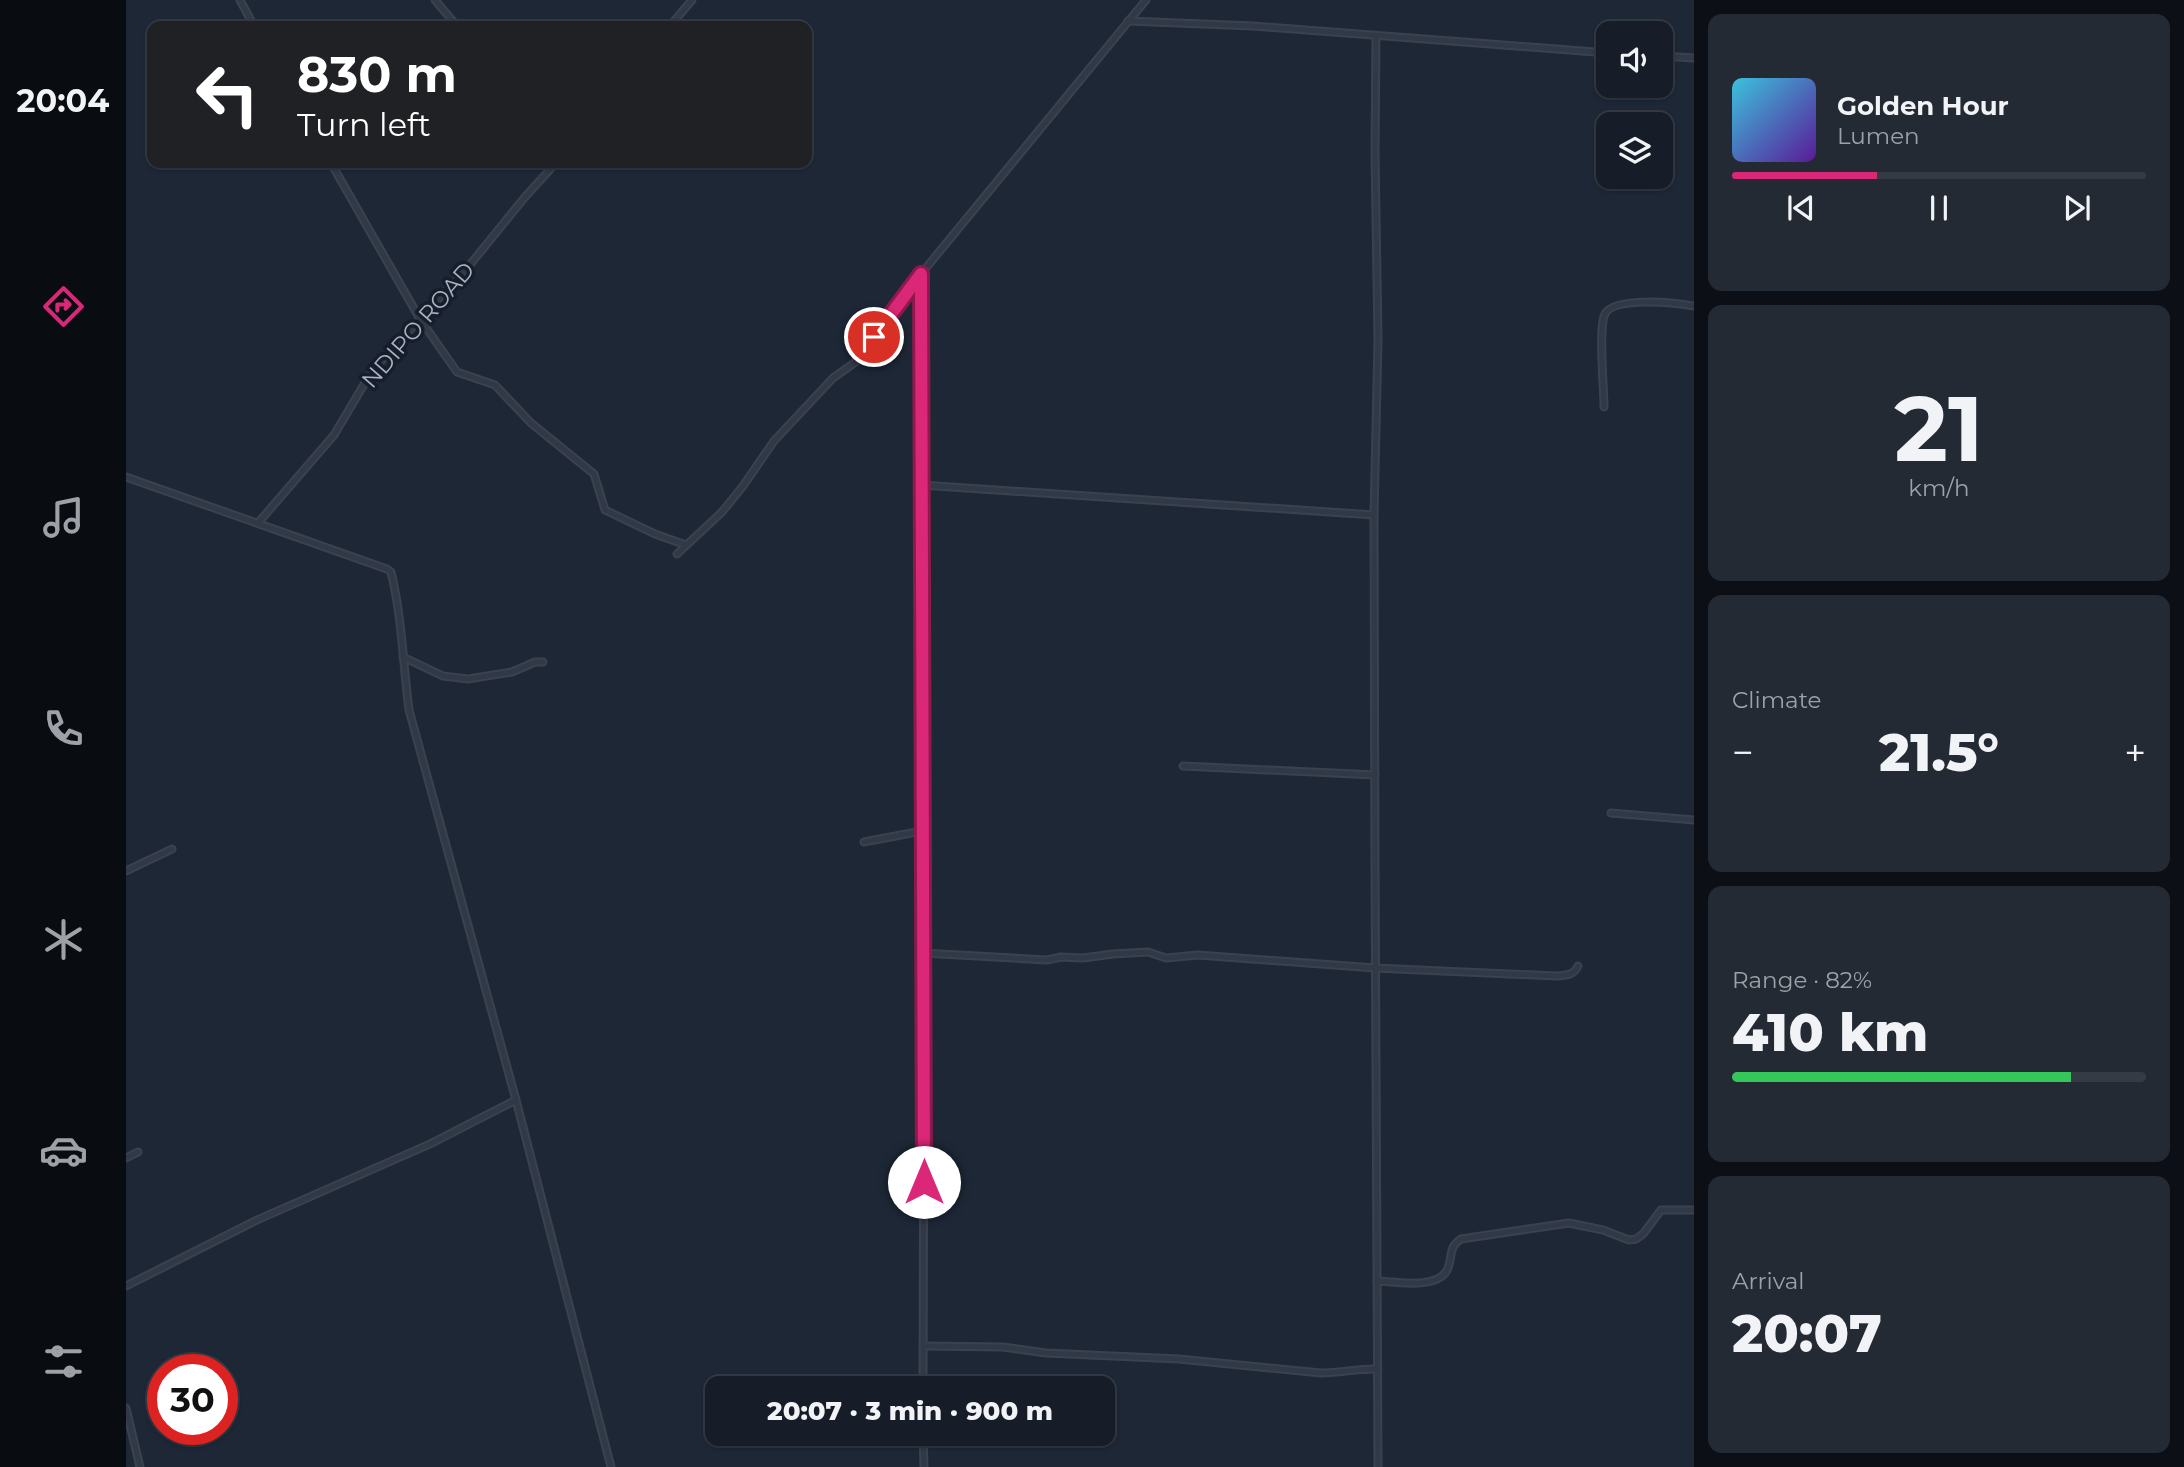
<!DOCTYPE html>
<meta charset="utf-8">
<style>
:root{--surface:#161d28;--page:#232a34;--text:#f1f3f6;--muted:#9ea2a8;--line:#353b45;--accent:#db2777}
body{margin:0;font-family:Montserrat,sans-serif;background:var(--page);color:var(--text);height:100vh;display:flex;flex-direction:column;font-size:26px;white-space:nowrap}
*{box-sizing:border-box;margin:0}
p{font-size:23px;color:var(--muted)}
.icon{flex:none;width:38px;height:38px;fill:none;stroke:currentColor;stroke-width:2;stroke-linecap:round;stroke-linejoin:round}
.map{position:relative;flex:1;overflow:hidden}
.drawer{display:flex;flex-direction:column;gap:14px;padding:14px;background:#0c1016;width:490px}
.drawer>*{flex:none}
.guide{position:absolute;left:21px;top:21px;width:665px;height:147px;border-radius:14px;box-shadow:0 2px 5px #0004,0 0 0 2px var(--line);background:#202124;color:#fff;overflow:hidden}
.fabs{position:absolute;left:1470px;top:21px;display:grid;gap:14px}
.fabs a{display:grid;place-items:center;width:77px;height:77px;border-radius:14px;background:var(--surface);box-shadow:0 2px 5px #0004,0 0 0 2px var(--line);font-size:35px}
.speed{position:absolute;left:21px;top:1354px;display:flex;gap:14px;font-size:35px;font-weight:700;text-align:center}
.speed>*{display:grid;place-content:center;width:91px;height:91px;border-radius:50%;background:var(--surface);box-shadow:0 2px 5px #0004,0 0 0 2px var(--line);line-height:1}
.speed .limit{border:10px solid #d22;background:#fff;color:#111}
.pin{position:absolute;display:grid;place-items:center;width:60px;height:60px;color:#fff;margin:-30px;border:4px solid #fff;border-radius:50%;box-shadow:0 2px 7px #0007}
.me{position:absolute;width:77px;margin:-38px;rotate:0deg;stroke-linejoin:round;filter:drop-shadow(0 0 5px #0008)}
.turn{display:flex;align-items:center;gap:24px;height:147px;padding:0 35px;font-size:32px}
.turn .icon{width:91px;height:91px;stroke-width:2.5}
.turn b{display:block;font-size:49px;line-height:60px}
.big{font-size:52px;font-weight:800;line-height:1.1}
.drawer .card{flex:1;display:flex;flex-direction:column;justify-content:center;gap:10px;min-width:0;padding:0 24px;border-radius:14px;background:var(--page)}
.drawer .dial{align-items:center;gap:0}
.dial b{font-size:91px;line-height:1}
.song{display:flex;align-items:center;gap:21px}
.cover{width:84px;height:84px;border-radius:10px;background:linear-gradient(135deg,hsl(190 70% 55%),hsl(270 70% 35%))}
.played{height:7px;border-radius:4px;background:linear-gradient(90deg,var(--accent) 35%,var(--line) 35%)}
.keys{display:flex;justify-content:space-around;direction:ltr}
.heat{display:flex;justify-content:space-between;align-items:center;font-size:38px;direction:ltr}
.charge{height:10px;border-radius:5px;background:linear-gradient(90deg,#34c759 82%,var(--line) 0)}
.trip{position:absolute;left:579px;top:1376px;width:410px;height:70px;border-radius:14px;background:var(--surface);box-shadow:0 2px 5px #0004,0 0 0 2px var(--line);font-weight:800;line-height:70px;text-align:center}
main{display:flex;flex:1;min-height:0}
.tab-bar{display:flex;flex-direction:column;width:126px;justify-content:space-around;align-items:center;background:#090c10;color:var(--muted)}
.tab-bar .icon{width:49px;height:49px}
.tab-bar .current{color:var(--accent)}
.tab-bar b{font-size:32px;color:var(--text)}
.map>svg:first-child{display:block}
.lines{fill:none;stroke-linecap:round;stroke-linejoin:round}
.street-casing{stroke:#3a4250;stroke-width:9}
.street{stroke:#313946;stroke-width:5}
.route-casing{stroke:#8e194d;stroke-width:18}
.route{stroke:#db2777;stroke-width:12}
.labels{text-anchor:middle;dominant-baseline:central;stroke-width:7;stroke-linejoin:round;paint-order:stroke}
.street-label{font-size:23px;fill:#aab3c4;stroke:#171e2b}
</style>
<main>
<nav class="tab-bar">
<b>20:04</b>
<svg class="icon current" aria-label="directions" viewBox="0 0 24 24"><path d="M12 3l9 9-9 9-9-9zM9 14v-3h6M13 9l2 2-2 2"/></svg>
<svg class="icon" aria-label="music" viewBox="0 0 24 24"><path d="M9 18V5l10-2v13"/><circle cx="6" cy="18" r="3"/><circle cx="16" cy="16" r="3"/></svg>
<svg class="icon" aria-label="phone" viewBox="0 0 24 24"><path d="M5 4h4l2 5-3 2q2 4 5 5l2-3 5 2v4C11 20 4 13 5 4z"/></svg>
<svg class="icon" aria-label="climate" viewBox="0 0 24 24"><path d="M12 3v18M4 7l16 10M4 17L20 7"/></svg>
<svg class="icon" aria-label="car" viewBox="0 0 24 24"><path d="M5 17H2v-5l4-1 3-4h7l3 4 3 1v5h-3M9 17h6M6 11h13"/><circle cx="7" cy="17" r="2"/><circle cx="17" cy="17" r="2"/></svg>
<svg class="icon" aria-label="filters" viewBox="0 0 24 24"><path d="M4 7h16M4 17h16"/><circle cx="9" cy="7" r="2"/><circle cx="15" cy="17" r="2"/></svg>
</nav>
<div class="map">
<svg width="1568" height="1467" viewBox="0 0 1568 1467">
<rect width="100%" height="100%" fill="#1d2736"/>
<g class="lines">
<!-- street casing -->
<g class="street-casing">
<g id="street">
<polyline points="114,0 128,26"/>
<polyline points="309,0 331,26"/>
<polyline points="1002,21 1127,26 1482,53"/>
<polyline points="544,26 566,0"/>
<polyline points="1250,36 1249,153 1252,341 1248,515 1249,867 1252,1467"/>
<polyline points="1535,56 1568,58"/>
<polyline points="205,163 294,319 331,372 369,385 405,423 468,474 479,510 529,534 560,545"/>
<path d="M1478,407c0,-19 -6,-80 1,-93 9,-18 71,-11 89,-8"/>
<path d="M0,477l261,92 4,3c11,45 12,92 18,138l107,390 95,367"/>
<polyline points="795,485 1248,515"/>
<polyline points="132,523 208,435 240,381 256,360 343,266 399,197 430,163"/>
<polyline points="551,554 596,512 617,486 648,441 707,378 738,356 748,337 795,274"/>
<polyline points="277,657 317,676 342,679 386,672 409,662 417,662"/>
<polyline points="1057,766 1249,775"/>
<polyline points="1485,813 1568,820"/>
<polyline points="738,842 796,831"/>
<polyline points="0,871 46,849"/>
<path d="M797,953l124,7 14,-3 22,1 30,-4 35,-2 18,6 32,-3 177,13 182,8c10,-1 17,-1 21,-10"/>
<polyline points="0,1158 12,1152"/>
<path d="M1251,1281c19,1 63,9 71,-13 5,-13 0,-20 13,-29l108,-16 34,7 26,10 7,-1 7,-5 18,-24h33"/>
<polyline points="0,1286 131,1220 304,1144 390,1100"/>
<path d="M797,1346l80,1 43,6 133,6 142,14c20,0 38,-5 57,-4"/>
<polyline points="797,1388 798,1044 795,588 795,274 1020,0"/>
<polyline points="0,1408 14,1467"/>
<polyline points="797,1433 798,1467"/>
</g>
</g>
<!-- street -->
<use href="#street" class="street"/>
</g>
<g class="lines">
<!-- route casing -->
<g class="route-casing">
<polyline id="route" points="748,337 795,274 798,1182"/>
</g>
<!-- route -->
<use href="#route" class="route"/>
</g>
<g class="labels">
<!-- street labels -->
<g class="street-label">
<text transform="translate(292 325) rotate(-49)">NDIPO ROAD</text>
</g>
</g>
</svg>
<div class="fabs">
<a><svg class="icon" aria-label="sound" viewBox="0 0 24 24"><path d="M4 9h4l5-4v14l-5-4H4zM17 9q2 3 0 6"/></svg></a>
<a><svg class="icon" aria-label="layers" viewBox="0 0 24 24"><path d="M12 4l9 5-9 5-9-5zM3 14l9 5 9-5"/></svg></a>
</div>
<div class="speed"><div class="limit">30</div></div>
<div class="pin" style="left:748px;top:337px;background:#d93025"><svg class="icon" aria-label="arrive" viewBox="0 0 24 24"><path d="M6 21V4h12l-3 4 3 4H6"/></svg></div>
<svg class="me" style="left:798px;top:1182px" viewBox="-20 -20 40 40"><circle r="19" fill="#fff"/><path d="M0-13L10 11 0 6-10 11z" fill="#db2777"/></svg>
<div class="trip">20:07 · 3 min · 900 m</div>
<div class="guide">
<div class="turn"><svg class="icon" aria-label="left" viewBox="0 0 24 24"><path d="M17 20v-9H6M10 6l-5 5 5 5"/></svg><div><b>830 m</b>Turn left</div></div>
</div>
</div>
<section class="drawer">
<div class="card">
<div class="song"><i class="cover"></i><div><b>Golden Hour</b><p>Lumen</p></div></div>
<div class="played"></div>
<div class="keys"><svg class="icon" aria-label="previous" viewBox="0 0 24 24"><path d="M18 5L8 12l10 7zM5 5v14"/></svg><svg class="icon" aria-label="pause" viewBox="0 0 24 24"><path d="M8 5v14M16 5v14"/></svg><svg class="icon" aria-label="next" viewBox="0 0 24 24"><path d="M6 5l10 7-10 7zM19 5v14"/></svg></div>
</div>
<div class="card dial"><b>21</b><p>km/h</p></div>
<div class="card"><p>Climate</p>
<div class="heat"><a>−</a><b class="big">21.5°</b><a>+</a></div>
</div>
<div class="card"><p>Range · 82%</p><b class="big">410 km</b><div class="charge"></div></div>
<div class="card"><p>Arrival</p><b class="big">20:07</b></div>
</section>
</main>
